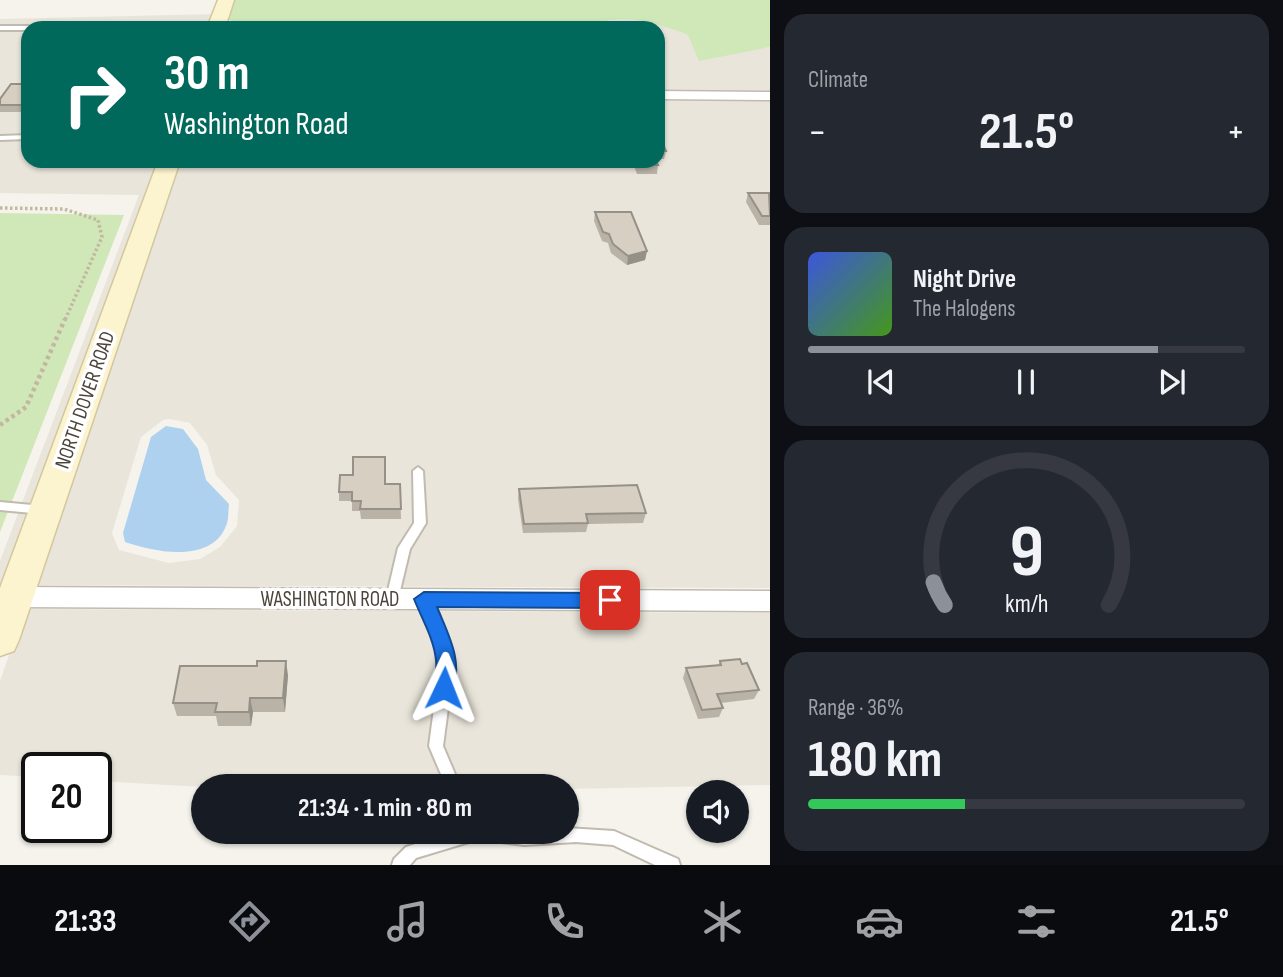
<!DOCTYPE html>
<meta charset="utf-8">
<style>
:root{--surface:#171b24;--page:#242831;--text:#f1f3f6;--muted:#9ea1a6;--line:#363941;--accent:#8c9099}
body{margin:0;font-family:"Sofia Sans Condensed",sans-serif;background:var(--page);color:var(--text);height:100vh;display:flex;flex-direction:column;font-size:26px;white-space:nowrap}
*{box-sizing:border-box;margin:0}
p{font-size:23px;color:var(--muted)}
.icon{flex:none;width:38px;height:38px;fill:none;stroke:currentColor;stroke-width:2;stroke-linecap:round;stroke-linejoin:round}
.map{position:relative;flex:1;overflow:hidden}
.side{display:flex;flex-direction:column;gap:14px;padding:14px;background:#0d0f14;width:513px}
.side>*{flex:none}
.guide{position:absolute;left:21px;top:21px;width:644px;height:147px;border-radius:21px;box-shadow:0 2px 5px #0004;background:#00695c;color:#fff;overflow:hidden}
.buttons{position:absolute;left:686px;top:780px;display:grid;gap:14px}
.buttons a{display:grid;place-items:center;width:63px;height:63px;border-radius:50%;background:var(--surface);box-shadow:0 2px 5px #0004;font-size:35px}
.speed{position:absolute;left:21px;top:752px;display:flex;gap:14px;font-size:35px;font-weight:700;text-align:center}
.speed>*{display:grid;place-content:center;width:91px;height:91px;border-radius:50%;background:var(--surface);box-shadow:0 2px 5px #0004;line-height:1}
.speed .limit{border:4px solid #111;border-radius:10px;background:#fff;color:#111}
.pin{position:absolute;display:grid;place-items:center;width:60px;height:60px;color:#fff;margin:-30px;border-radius:14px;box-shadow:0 4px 10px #0006}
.me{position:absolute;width:77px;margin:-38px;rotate:2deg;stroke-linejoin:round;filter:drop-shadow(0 0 5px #0008)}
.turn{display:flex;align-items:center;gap:24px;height:147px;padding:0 28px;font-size:32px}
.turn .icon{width:91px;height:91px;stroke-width:2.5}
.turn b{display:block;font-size:49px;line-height:60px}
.big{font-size:52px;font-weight:700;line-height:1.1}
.side .card{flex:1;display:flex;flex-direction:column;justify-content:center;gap:10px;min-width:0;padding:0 24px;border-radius:21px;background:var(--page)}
.side .dial{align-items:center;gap:0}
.dial svg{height:182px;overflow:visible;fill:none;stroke:var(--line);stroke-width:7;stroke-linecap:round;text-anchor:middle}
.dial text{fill:var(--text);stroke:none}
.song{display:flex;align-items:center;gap:21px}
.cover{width:84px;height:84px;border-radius:10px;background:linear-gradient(135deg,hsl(230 70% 55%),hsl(100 70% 35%))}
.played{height:7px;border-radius:4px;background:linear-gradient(90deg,var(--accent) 80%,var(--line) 80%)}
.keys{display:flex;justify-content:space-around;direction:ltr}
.heat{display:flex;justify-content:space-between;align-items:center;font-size:38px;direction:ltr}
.charge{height:10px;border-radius:5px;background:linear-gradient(90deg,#34c759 36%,var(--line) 0)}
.trip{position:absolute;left:191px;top:774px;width:388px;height:70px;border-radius:35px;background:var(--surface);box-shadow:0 2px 5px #0004;font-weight:700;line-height:70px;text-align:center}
.dock{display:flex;height:112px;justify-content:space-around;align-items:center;background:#090b0e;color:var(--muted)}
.dock .icon{width:49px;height:49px}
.dock .active{color:var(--accent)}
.dock b{font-size:32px;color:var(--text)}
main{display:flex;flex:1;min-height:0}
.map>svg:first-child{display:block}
.residential{fill:#e9e5db;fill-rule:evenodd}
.green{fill:#d0e7b8}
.water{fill:#add1ee}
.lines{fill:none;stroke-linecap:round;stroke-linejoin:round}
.lane-casing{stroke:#c1bbaf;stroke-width:4}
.street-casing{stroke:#c1bbaf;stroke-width:3}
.secondary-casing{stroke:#d3c79e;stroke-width:3}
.path-far1{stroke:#c2b7a1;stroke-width:3.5;stroke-dasharray:2.5 2.5;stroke-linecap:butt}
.path{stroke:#c2b7a1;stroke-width:4.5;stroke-dasharray:3.5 3.5;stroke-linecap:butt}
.lane{fill:#fff;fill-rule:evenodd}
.street{fill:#fff;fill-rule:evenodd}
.secondary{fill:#fcf3cf;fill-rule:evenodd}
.wall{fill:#b9b2a7}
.shaded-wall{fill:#969188}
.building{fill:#d7cfc2;stroke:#969188;stroke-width:2}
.route{fill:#1a73e8;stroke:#114b97;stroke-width:2}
.labels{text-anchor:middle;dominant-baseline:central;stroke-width:7;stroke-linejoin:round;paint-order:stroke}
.street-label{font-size:21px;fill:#4a443a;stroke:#fff}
</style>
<main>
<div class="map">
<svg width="771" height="865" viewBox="0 0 771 865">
<rect width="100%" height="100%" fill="#f5f3ec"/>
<!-- residential -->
<g class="residential">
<polygon points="215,14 210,28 28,28 28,161 162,161 0,601 0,561 139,195 0,193 0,19"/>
<polygon points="620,17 651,22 688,35 753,50 770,47 770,92 658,92 658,28 588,28"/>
<path d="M658,98l112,1v489l-737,-3 144,-424h481zM169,419l21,4 17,22 9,30 23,25 -2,26 -17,21 -20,12 -31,4 -50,-13 -7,-17 29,-96 22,-17z"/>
<polygon points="25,609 770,613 770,785 567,789 567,786 203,787 96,781 96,768 37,768 37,777 0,775 0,681"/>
</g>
<!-- green -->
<g class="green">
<path d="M232,0h538v47l-71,14 -11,-26c-34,-12 -66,-25 -100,-7l-346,-2 -16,-8z"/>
<polygon points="0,213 124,215 0,532"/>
</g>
<!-- water -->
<path class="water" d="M166,426l17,3 15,20 8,31 23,24c-1,6 0,16 -3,22 -15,38 -72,26 -101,16l-2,-9 28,-96z"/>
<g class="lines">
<!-- lane casing -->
<g class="lane-casing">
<g id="lane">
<polygon points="0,26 28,26 31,28 28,28 28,30 0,30"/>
<polygon points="28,135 28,139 0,140 0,136"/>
<polygon points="418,467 423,471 426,523 410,549 398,599 396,603 392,604 388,603 386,599 398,548 414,523 413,471"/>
<polygon points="0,502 43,506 47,507 49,510 47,513 43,514 0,510"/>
<polygon points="424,594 428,595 430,599 450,644 454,663 443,746 460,786 446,786 429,746 440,663 436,644 418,599 420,595"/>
<polygon points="567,828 614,831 678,859 680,865 655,865 613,845 576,842 524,845 479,839 416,858 410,865 392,865 394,859 406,847 456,831 567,831"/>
</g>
</g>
<!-- street casing -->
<g class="street-casing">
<g id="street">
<polygon points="658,91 771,92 771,100 658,99"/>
<polygon points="15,587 771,591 771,611 15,607 6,604 3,597 6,590"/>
</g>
</g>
<!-- secondary casing -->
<g class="secondary-casing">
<g id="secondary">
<polygon points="218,0 234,0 225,28 207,28"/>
<polygon points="158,161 180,161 19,640 14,651 0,656 0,588"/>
</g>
</g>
<!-- path-far1 -->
<polyline class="path-far1" points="0,208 64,209 98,220 102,237 65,320"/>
<!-- path -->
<polyline class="path" points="0,425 26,407 65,319"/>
<!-- lane -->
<use href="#lane" class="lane"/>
<!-- street -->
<use href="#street" class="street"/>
<!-- secondary -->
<use href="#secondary" class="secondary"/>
</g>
<!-- wall -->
<g class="wall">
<polygon points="28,84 28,112 0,112 0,99"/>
<polygon points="658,134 666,151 664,159 658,159"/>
<polygon points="632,161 656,161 658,165 657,174 637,174"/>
<polygon points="748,193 770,194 770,225 759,225 746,202"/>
<polygon points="595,212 647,251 645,260 627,265 611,253 608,243 602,241 594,221"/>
<polygon points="353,475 385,484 400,484 401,519 361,519 360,511 352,511 352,501 339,501 339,492"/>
<polygon points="519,489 646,513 643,523 588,524 586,532 523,533 518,499"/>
<polygon points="720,661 742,664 759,690 754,699 721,703 723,708 719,717 698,719 683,678 686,668 718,666"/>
<polygon points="257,666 288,675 285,712 253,712 251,726 218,726 216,716 177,716 173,703"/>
</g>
<!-- shaded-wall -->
<g class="shaded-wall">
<polygon points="647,251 645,260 627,265 628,256"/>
<polygon points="286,661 288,675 285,712 283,698"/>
<polygon points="250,698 253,712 251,726 249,712"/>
</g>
<!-- building -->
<g class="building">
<polygon points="11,84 28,84 28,105 0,105 0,99"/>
<polygon points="658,134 666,151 658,151"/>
<polygon points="637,161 656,161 658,165 639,165"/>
<polygon points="748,193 769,193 770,216 762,216"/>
<polygon points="595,212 631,212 647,251 628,256 613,244 609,234 603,232"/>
<polygon points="353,457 385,457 385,484 400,484 401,509 360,509 361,501 352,501 352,492 339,492 340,475 353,475"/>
<polygon points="637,485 646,513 586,514 588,523 524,524 519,489"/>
<polygon points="740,659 742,664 747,663 759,690 717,694 723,708 702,710 686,668 721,665 720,661"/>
<polygon points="257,661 286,661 283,698 250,698 249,712 215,712 217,703 173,703 180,666 257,666"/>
</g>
<!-- route -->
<path class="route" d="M424,592l186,1 10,7 -10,8 -173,-1c11,27 28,57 14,87l-7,2 -8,-2c-5,-11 2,-23 0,-34 -2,-21 -14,-41 -22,-61z"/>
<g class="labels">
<!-- street labels -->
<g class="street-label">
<text transform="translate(85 400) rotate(-71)">NORTH DOVER ROAD</text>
<text x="330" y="599">WASHINGTON ROAD</text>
</g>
</g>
</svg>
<div class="buttons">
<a><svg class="icon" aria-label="sound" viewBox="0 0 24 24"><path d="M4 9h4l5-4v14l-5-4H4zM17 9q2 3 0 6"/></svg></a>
</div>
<div class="speed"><div class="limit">20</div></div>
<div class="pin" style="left:610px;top:600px;background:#d93025"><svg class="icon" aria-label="arrive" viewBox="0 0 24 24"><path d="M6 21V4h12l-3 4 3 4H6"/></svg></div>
<svg class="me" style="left:444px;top:688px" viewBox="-20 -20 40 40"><path d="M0-17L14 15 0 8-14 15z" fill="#1a73e8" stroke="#fff" stroke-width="4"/></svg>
<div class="trip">21:34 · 1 min · 80 m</div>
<div class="guide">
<div class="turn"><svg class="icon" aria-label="right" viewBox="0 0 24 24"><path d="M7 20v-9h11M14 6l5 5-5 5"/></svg><div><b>30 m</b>Washington Road</div></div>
</div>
</div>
<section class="side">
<div class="card"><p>Climate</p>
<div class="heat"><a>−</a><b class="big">21.5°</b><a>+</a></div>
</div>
<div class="card">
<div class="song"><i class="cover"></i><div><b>Night Drive</b><p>The Halogens</p></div></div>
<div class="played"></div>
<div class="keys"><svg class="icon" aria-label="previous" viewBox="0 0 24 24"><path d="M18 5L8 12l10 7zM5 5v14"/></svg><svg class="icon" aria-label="pause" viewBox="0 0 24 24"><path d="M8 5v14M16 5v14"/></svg><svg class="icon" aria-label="next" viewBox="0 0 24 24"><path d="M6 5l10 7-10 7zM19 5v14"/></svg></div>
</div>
<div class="card dial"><svg viewBox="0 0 100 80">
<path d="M14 69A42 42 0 1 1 86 69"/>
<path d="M14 69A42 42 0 0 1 9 59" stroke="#8c9099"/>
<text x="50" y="56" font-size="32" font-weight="700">9</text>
<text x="50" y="72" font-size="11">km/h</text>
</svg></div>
<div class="card"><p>Range · 36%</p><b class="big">180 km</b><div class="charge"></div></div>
</section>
</main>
<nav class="dock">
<b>21:33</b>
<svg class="icon active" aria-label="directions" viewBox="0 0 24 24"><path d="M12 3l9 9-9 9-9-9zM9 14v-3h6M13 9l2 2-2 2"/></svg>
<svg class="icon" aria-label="music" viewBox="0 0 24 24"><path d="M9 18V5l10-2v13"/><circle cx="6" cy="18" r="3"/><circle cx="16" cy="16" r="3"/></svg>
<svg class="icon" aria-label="phone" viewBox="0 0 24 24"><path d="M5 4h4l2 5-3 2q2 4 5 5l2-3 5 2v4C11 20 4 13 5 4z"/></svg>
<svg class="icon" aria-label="climate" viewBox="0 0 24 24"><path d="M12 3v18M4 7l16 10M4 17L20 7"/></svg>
<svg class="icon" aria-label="car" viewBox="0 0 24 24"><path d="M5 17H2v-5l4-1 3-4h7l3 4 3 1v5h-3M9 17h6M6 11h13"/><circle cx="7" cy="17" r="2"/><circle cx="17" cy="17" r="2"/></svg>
<svg class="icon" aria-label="filters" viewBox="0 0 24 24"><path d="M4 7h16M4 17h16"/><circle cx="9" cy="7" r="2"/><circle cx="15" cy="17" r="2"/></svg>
<b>21.5°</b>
</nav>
